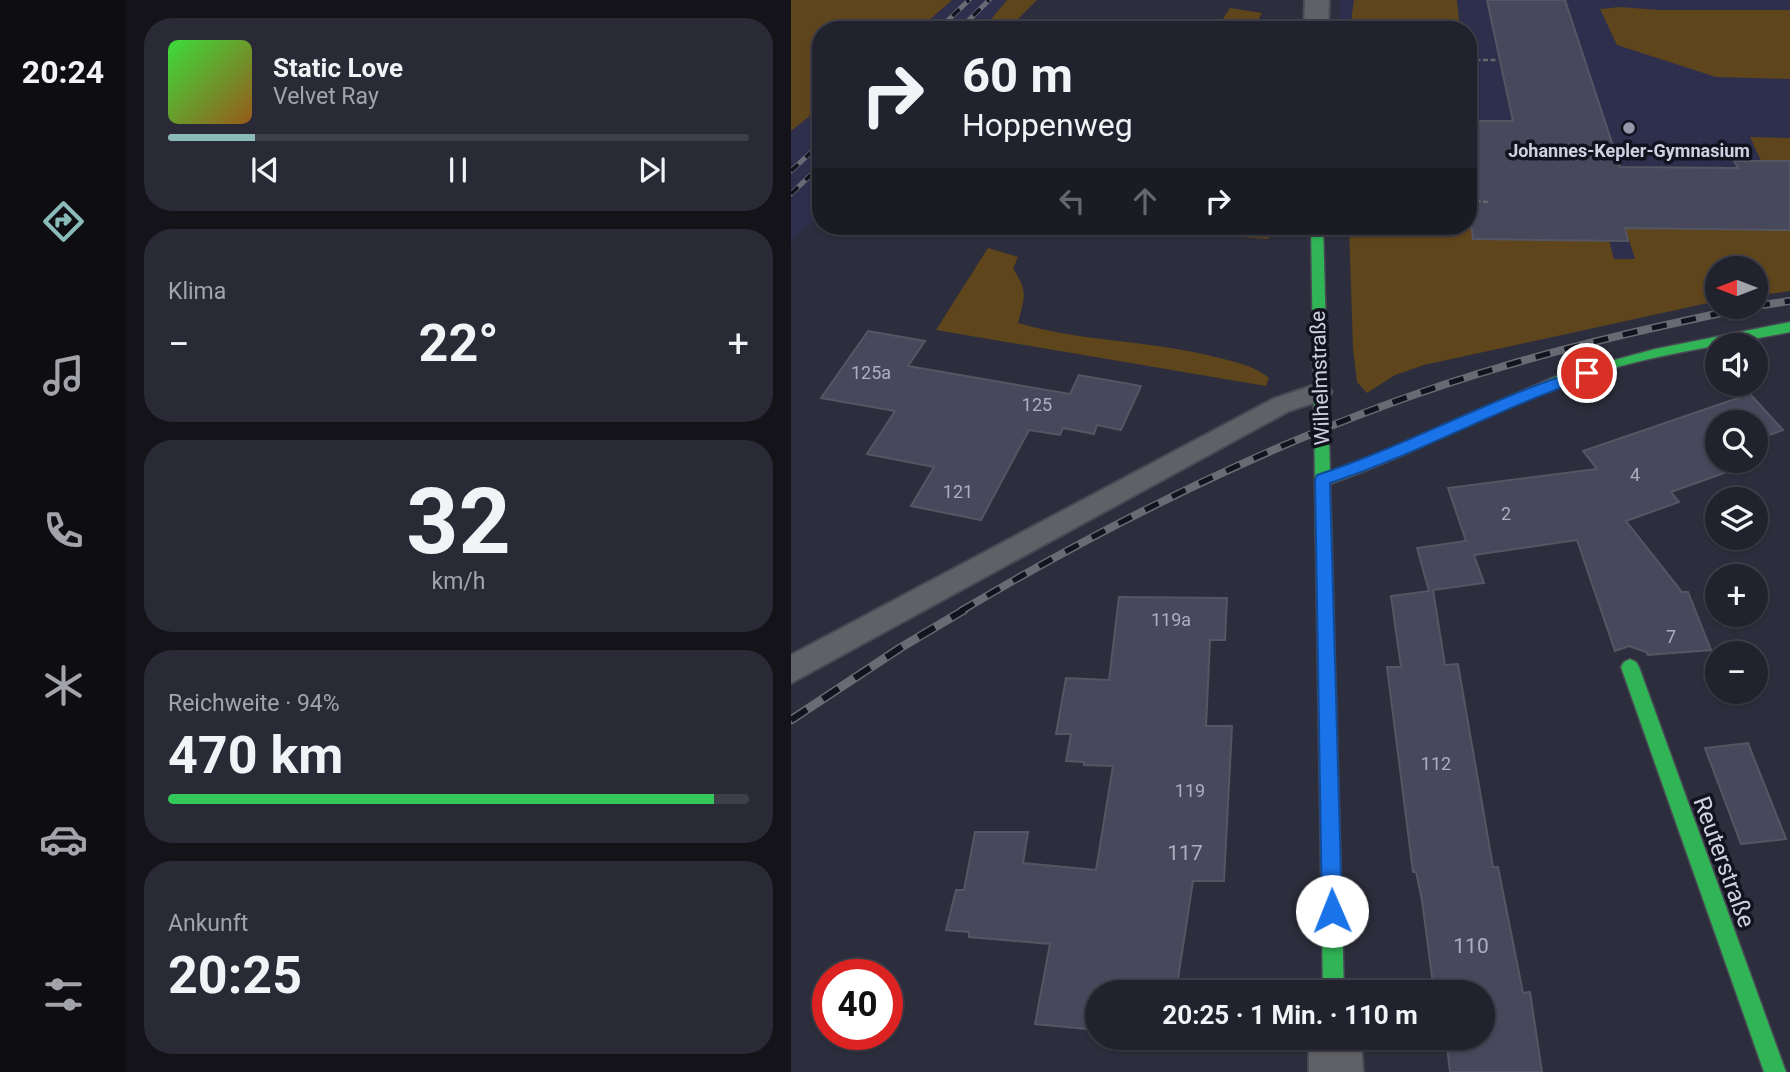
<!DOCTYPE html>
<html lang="de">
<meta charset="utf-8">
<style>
:root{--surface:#22222e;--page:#2a2a36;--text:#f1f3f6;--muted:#a2a4aa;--line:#3f3f4a;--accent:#8bbbb9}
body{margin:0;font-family:Roboto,sans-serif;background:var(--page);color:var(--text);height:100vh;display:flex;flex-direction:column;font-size:26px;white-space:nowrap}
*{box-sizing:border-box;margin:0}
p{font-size:23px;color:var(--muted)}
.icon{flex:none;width:38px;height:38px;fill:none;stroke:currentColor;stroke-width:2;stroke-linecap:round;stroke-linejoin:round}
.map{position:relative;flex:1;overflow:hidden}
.sheet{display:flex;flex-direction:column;gap:18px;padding:18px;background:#131319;width:665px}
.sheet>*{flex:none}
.top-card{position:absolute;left:21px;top:21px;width:665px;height:214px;border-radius:28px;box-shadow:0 2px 5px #0004,0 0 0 2px var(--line);background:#22222e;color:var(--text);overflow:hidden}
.needle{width:46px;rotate:270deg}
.buttons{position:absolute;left:914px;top:256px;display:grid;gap:14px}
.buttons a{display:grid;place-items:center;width:63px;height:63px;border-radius:50%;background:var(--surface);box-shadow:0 2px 5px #0004,0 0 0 2px var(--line);font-size:35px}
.speed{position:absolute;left:21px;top:959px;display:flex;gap:14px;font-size:35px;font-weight:700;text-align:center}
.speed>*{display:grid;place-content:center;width:91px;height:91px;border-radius:50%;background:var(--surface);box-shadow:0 2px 5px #0004,0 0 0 2px var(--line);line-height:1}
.speed .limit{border:10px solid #d22;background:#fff;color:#111}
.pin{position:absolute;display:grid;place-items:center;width:60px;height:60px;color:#fff;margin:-30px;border:4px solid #fff;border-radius:50%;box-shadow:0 2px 7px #0007}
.me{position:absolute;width:77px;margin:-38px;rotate:359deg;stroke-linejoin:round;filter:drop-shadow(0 0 5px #0008)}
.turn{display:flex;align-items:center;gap:24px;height:147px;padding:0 35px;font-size:32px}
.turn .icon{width:91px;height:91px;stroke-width:2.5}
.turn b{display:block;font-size:49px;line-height:60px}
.lanes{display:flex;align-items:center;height:66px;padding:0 35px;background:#0003;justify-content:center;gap:35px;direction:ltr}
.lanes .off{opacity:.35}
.big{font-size:52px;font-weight:700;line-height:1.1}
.sheet .tile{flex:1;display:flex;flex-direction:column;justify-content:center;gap:10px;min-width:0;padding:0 24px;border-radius:28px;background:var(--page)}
.sheet .dial{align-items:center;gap:0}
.dial b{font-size:91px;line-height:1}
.song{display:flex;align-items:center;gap:21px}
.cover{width:84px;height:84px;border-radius:10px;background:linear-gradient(135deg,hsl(120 70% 55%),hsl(30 70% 35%))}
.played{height:7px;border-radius:4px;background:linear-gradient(90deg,var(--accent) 15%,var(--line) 15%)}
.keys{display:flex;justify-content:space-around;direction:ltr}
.heat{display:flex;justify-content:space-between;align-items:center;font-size:38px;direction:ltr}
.charge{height:10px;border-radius:5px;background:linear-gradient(90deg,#34c759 94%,var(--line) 0)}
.trip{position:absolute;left:294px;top:980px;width:410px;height:70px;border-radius:35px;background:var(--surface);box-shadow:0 2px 5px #0004,0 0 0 2px var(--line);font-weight:700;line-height:70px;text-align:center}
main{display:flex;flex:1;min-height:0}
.tabs{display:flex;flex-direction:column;width:126px;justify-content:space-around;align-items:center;background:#0e0e12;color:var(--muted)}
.tabs .icon{width:49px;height:49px}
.tabs .selected{color:var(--accent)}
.tabs b{font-size:32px;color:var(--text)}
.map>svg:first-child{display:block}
.built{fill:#2d2f4d}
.green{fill:#5f451b}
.building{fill:#47485b;stroke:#555663;stroke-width:2}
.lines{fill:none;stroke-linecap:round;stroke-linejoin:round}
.lane-casing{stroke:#494956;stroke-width:4}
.street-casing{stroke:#494956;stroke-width:4}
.fast-casing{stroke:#494956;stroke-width:3}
.path{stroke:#67676e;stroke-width:2.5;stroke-dasharray:5 2.5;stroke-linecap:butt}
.lane{fill:#606067;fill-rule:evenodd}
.street{fill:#606067;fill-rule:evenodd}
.fast{fill:#30b455;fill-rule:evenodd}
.rail-far2-casing{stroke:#696a73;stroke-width:5}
.rail-far1-casing{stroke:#696a73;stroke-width:8}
.rail-casing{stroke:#696a73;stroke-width:9}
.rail-far2{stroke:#12131f;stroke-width:3.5;stroke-dasharray:10;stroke-linecap:butt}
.rail-far1{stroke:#12131f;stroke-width:5;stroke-dasharray:15;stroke-linecap:butt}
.rail{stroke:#12131f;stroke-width:6;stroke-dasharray:19;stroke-linecap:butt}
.route{fill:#1a73e8;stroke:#114b97;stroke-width:2}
.poi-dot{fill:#9698a9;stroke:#12131f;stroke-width:2.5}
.labels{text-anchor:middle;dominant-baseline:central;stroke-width:7;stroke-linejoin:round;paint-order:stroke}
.far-poi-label{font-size:18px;font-weight:bold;fill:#cfd1e3;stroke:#12131f}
.number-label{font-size:18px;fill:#adafc1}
.street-label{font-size:21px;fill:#cfd1e3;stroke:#12131f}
.near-number-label{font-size:21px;fill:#adafc1}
.near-street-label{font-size:24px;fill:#cfd1e3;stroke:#12131f}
</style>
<main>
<nav class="tabs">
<b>20:24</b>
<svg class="icon selected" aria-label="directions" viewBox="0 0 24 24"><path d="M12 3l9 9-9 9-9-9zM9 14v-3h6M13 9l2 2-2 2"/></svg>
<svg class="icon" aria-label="music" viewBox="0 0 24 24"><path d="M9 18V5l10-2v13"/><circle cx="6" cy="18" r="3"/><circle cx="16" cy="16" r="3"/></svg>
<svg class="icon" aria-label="phone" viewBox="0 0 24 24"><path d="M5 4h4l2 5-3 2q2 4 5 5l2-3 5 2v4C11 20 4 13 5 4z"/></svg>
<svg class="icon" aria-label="climate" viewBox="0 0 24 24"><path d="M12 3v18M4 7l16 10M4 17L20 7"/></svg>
<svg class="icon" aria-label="car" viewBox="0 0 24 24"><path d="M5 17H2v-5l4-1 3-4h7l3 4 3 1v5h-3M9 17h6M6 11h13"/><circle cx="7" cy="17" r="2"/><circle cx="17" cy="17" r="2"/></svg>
<svg class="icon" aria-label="filters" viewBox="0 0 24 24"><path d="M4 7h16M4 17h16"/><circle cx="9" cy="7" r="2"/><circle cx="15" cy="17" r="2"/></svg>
</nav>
<section class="sheet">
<div class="tile">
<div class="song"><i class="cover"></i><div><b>Static Love</b><p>Velvet Ray</p></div></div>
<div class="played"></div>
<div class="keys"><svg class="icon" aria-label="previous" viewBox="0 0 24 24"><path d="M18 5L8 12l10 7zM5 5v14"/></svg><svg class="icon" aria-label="pause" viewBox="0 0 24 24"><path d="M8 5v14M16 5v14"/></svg><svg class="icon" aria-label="next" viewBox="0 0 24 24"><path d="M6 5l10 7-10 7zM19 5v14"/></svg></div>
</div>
<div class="tile"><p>Klima</p>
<div class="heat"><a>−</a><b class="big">22°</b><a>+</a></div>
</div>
<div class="tile dial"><b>32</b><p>km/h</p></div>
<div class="tile"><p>Reichweite · 94%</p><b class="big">470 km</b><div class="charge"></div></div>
<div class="tile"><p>Ankunft</p><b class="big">20:25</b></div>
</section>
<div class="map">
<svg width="999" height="1072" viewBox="0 0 999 1072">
<rect width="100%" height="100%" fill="#2d2e3d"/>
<!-- built -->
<g class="built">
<polygon points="161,0 216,0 191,30 127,30"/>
<polygon points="549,0 999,0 999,291 964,296 964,268 926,268 926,301 915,302 677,226 677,30 548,30"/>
<polygon points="30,107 30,212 0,243 0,131"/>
</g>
<!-- green -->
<g class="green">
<polygon points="0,0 161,0 127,30 30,30 30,107 0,131"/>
<polygon points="216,0 246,0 216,30 191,30"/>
<polygon points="563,0 666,0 669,29 615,30 614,27 587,26 587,30 571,30 560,22"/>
<polygon points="829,7 868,10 999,10 999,79 925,77 826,45 809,9"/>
<polygon points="439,8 471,13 464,25 471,30 425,30"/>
<polygon points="959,137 999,138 999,161 970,161"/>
<polygon points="677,221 818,240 823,259 844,259 836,234 831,234 829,227 999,228 999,291 964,296 964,268 926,268 926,301 633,365 604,375 576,393 566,382 562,348 558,226 677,226"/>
<polygon points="289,226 486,226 486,229 477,239"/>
<path d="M197,248l30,9 -5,12c16,23 11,29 5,54 64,19 132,17 197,34 20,5 38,8 54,21l-3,8 -330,-56z"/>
</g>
<!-- building -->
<g class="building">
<polygon points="696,0 774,0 829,167 947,168 943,161 999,161 999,230 834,228 837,241 682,239 677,195 687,195 677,121 722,121"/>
<polygon points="77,331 134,341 117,366 279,394 288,375 350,386 330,430 306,425 303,434 272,428 269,435 238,430 190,520 120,506 143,467 76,454 104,411 30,398"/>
<polygon points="959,394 992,430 964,440 964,422 926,422 926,460 954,460 958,464 880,492 888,502 835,521 891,592 897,592 920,650 857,655 855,652 838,646 824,651 786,540 683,555 693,583 642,590 654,665 667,664 702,867 707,867 732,993 739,992 751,1072 659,1072 655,1038 691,1038 691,992 643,992 631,900 625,872 622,872 596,667 610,667 600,596 638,591 626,548 675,541 657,488 806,469 792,451"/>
<polygon points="328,597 436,598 434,640 419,640 415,726 441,726 433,881 402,881 385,992 306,992 306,1030 244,1024 259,944 178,937 178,932 155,930 165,890 173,890 184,832 237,832 232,863 305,870 322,766 293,765 293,762 275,761 280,734 265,734 275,678 318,680"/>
<polygon points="957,743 995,839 950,844 914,748"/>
</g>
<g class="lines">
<!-- lane casing -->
<g class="lane-casing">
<polygon id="lane" points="529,383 537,386 541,392 537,398 498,411 0,683 0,655 482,399"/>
</g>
<!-- street casing -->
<g class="street-casing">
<g id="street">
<polygon points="514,0 538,0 537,30 513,30"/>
<polygon points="518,1038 570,1038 572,1072 518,1072"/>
</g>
</g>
<!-- fast casing -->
<g class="fast-casing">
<g id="fast">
<path d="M520,226h12l7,246 29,-10 200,-87 96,-26 135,-27v10c-74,15 -151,24 -223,51 -80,30 -156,73 -237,101l14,508h-21z"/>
<polygon points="839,659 845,662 848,667 995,1072 973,1072 830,667 833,662"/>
</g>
</g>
<!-- path -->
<g class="path">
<polyline points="677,60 705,60"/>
<polyline points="677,200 697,202"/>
</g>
<!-- lane -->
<use href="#lane" class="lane"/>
<!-- street -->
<use href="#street" class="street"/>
<!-- fast -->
<use href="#fast" class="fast"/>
<!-- rail-far2 casing -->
<g class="rail-far2-casing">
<g id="rail-far2">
<polyline points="147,30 178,0"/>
<polyline points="168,30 198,0"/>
<polyline points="0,171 30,143"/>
<polyline points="0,194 30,165"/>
</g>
</g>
<!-- rail-far1 casing -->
<g class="rail-far1-casing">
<g id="rail-far1">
<polyline points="964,306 999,301"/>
<path d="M170,611c169,-100 351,-189 540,-244 84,-25 168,-43 253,-61"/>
</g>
</g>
<!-- rail casing -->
<g class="rail-casing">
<polyline id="rail" points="0,720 109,648 173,610"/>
</g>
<!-- rail-far2 -->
<use href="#rail-far2" class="rail-far2"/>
<!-- rail-far1 -->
<use href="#rail-far1" class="rail-far1"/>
<!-- rail -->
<use href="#rail" class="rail"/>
</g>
<!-- route -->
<path class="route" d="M796,368l7,5 -3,4c-89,30 -171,76 -261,106l12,428 -3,7 -7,3 -7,-3 -3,-7 -7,-431 2,-5c92,-30 177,-79 270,-107z"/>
<!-- markers -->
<circle class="poi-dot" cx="838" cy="128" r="7"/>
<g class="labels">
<!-- far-poi labels -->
<g class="far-poi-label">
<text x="838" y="150">Johannes-Kepler-Gymnasium</text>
</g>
<!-- number labels -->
<g class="number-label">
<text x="80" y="372">125a</text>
<text x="246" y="404">125</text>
<text x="844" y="474">4</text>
<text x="167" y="491">121</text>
<text x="715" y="513">2</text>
<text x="380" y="619">119a</text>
<text x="880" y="636">7</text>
<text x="645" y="763">112</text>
<text x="399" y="790">119</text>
</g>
<!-- street labels -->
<g class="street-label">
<text transform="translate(529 378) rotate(-92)">Wilhelmstraße</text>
</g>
<!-- near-number labels -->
<g class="near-number-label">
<text x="394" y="853">117</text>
<text x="680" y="946">110</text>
</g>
<!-- near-street labels -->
<g class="near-street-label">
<text transform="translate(933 862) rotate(70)">Reuterstraße</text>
</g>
</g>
</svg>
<div class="buttons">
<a><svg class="needle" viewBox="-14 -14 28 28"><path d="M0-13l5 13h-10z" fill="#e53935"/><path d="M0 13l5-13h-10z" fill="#a2a4aa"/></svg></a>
<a><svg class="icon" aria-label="sound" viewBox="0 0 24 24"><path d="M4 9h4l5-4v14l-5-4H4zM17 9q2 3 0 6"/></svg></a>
<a><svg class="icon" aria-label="search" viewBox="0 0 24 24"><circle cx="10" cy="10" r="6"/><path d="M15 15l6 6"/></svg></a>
<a><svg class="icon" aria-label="layers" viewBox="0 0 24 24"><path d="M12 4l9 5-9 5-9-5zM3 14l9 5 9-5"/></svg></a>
<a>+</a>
<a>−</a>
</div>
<div class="speed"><div class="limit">40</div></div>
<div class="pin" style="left:796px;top:373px;background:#d93025"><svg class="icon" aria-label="arrive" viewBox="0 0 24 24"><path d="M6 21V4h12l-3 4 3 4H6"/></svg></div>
<svg class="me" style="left:541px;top:911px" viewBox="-20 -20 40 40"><circle r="19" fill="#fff"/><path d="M0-13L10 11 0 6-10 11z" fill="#1a73e8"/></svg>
<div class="trip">20:25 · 1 Min. · 110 m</div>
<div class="top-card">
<div class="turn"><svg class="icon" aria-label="right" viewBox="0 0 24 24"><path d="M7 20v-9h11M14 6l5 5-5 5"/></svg><div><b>60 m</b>Hoppenweg</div></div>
<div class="lanes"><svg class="icon off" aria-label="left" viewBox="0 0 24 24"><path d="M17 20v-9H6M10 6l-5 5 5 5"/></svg><svg class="icon off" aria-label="ahead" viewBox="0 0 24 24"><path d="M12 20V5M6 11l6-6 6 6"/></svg><svg class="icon" aria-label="right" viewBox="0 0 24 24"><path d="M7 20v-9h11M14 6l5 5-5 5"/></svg></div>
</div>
</div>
</main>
